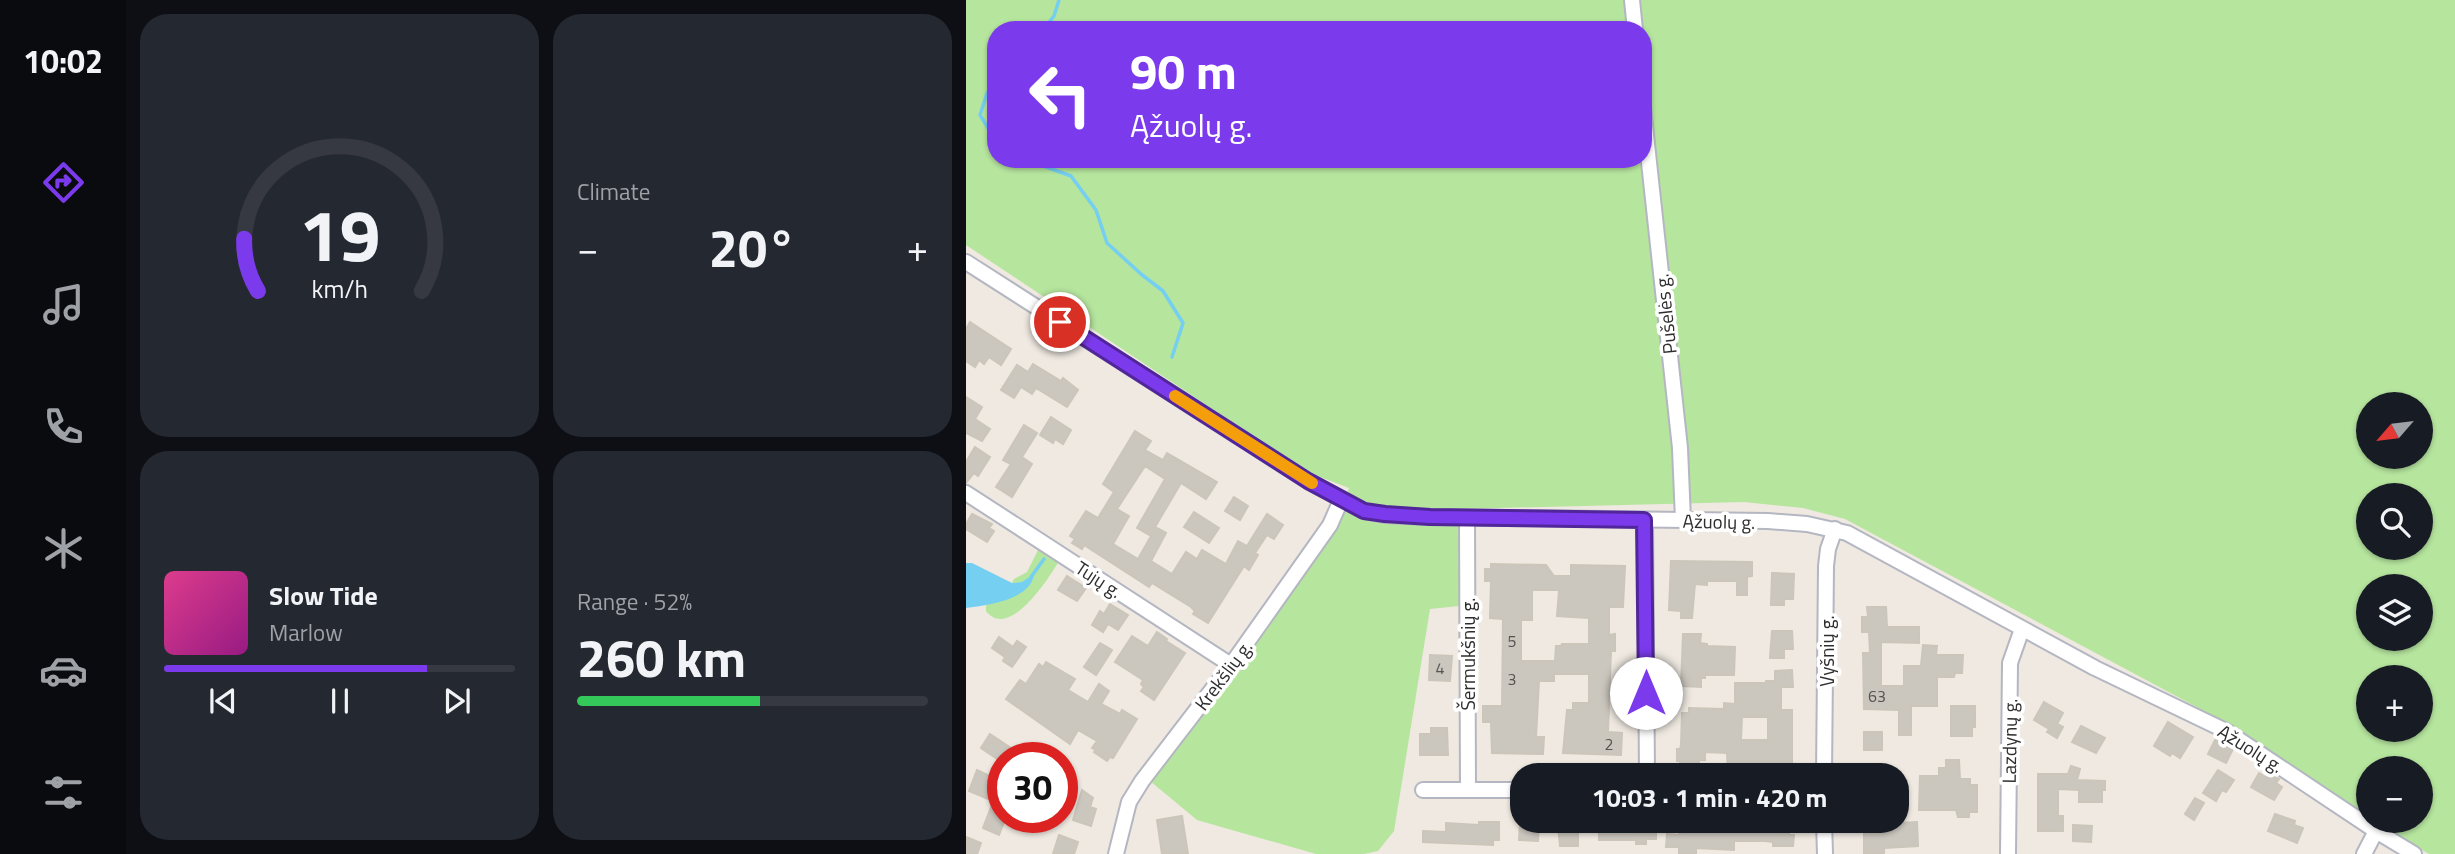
<!DOCTYPE html>
<meta charset="utf-8">
<style>
:root{--surface:#171b24;--page:#242831;--text:#f1f3f6;--muted:#9ea1a6;--line:#363941;--accent:#7c3aed}
body{margin:0;font-family:"Titillium Web",sans-serif;background:var(--page);color:var(--text);height:100vh;display:flex;flex-direction:column;font-size:26px;white-space:nowrap}
*{box-sizing:border-box;margin:0}
p{font-size:23px;color:var(--muted)}
.icon{flex:none;width:38px;height:38px;fill:none;stroke:currentColor;stroke-width:2;stroke-linecap:round;stroke-linejoin:round}
.map{position:relative;flex:1;overflow:hidden}
.panel{display:flex;flex-direction:column;gap:14px;padding:14px;background:#0d0f14;width:840px}
.panel>*{flex:none}
.guide{position:absolute;left:21px;top:21px;width:665px;height:147px;border-radius:28px;box-shadow:0 2px 5px #0004;background:#7c3aed;color:#fff;overflow:hidden}
.needle{width:46px;rotate:242deg}
.controls{position:absolute;left:1390px;top:392px;display:grid;gap:14px}
.controls a{display:grid;place-items:center;width:77px;height:77px;border-radius:50%;background:var(--surface);box-shadow:0 2px 5px #0004;font-size:35px}
.speed{position:absolute;left:21px;top:742px;display:flex;gap:14px;font-size:35px;font-weight:700;text-align:center}
.speed>*{display:grid;place-content:center;width:91px;height:91px;border-radius:50%;background:var(--surface);box-shadow:0 2px 5px #0004;line-height:1}
.speed .limit{border:10px solid #d22;background:#fff;color:#111}
.pin{position:absolute;display:grid;place-items:center;width:60px;height:60px;color:#fff;margin:-30px;border:4px solid #fff;border-radius:50%;box-shadow:0 2px 7px #0007}
.me{position:absolute;width:77px;margin:-38px;rotate:0deg;stroke-linejoin:round;filter:drop-shadow(0 0 5px #0008)}
.turn{display:flex;align-items:center;gap:24px;height:147px;padding:0 28px;font-size:32px}
.turn .icon{width:91px;height:91px;stroke-width:2.5}
.turn b{display:block;font-size:49px;line-height:60px}
.big{font-size:52px;font-weight:700;line-height:1.1}
.panel .widget{flex:1;display:flex;flex-direction:column;justify-content:center;gap:10px;min-width:0;padding:0 24px;border-radius:28px;background:var(--page)}
.panel .dial{align-items:center;gap:0}
.dial svg{height:182px;overflow:visible;fill:none;stroke:var(--line);stroke-width:7;stroke-linecap:round;text-anchor:middle}
.dial text{fill:var(--text);stroke:none}
.song{display:flex;align-items:center;gap:21px}
.cover{width:84px;height:84px;border-radius:10px;background:linear-gradient(135deg,hsl(330 70% 55%),hsl(310 70% 35%))}
.played{height:7px;border-radius:4px;background:linear-gradient(90deg,var(--accent) 75%,var(--line) 75%)}
.keys{display:flex;justify-content:space-around;direction:ltr}
.heat{display:flex;justify-content:space-between;align-items:center;font-size:38px;direction:ltr}
.charge{height:10px;border-radius:5px;background:linear-gradient(90deg,#34c759 52%,var(--line) 0)}
.panel .tiles{flex:1;display:grid;gap:14px;grid-template-columns:repeat(2,1fr)}
.trip{position:absolute;left:544px;top:763px;width:399px;height:70px;border-radius:28px;background:var(--surface);box-shadow:0 2px 5px #0004;font-weight:700;line-height:70px;text-align:center}
main{display:flex;flex:1;min-height:0}
.tab-bar{display:flex;flex-direction:column;width:126px;justify-content:space-around;align-items:center;background:#090b0e;color:var(--muted)}
.tab-bar .icon{width:49px;height:49px}
.tab-bar .current{color:var(--accent)}
.tab-bar b{font-size:32px;color:var(--text)}
.map>svg:first-child{display:block}
.green{fill:#b6e59e;fill-rule:evenodd}
.water{fill:#75cff0}
.lines{fill:none;stroke-linecap:round;stroke-linejoin:round}
.stream{stroke:#75cff0;stroke-width:3.5}
.building{fill:#cbc7bf;stroke:#cbc5ba;stroke-width:2;fill-rule:evenodd}
.street-casing{stroke:#b4b7c1;stroke-width:18}
.street{stroke:#fff;stroke-width:14}
.route-casing{stroke:#51269a;stroke-width:18}
.route{stroke:#7c3aed;stroke-width:12}
.slow{stroke:#f59e0b;stroke-width:12}
.labels{text-anchor:middle;dominant-baseline:central;stroke-width:7;stroke-linejoin:round;paint-order:stroke}
.number-label{font-size:16px;fill:#555452}
.street-label{font-size:19px;fill:#2e2e2e;stroke:#fff}
</style>
<main>
<nav class="tab-bar">
<b>10:02</b>
<svg class="icon current" aria-label="directions" viewBox="0 0 24 24"><path d="M12 3l9 9-9 9-9-9zM9 14v-3h6M13 9l2 2-2 2"/></svg>
<svg class="icon" aria-label="music" viewBox="0 0 24 24"><path d="M9 18V5l10-2v13"/><circle cx="6" cy="18" r="3"/><circle cx="16" cy="16" r="3"/></svg>
<svg class="icon" aria-label="phone" viewBox="0 0 24 24"><path d="M5 4h4l2 5-3 2q2 4 5 5l2-3 5 2v4C11 20 4 13 5 4z"/></svg>
<svg class="icon" aria-label="climate" viewBox="0 0 24 24"><path d="M12 3v18M4 7l16 10M4 17L20 7"/></svg>
<svg class="icon" aria-label="car" viewBox="0 0 24 24"><path d="M5 17H2v-5l4-1 3-4h7l3 4 3 1v5h-3M9 17h6M6 11h13"/><circle cx="7" cy="17" r="2"/><circle cx="17" cy="17" r="2"/></svg>
<svg class="icon" aria-label="filters" viewBox="0 0 24 24"><path d="M4 7h16M4 17h16"/><circle cx="9" cy="7" r="2"/><circle cx="15" cy="17" r="2"/></svg>
</nav>
<section class="panel">
<div class="tiles">
<div class="widget dial"><svg viewBox="0 0 100 80">
<path d="M14 69A42 42 0 1 1 86 69"/>
<path d="M14 69A42 42 0 0 1 8 46" stroke="#7c3aed"/>
<text x="50" y="56" font-size="32" font-weight="700">19</text>
<text x="50" y="72" font-size="11">km/h</text>
</svg></div>
<div class="widget"><p>Climate</p>
<div class="heat"><a>−</a><b class="big">20°</b><a>+</a></div>
</div>
<div class="widget">
<div class="song"><i class="cover"></i><div><b>Slow Tide</b><p>Marlow</p></div></div>
<div class="played"></div>
<div class="keys"><svg class="icon" aria-label="previous" viewBox="0 0 24 24"><path d="M18 5L8 12l10 7zM5 5v14"/></svg><svg class="icon" aria-label="pause" viewBox="0 0 24 24"><path d="M8 5v14M16 5v14"/></svg><svg class="icon" aria-label="next" viewBox="0 0 24 24"><path d="M6 5l10 7-10 7zM19 5v14"/></svg></div>
</div>
<div class="widget"><p>Range · 52%</p><b class="big">260 km</b><div class="charge"></div></div>
</div>
</section>
<div class="map">
<svg width="1489" height="854" viewBox="0 0 1489 854">
<rect width="100%" height="100%" fill="#efe9e1"/>
<!-- green -->
<g class="green">
<path d="M0,0h1489v854h-26l-57,-33h48v-53h-52v50l-147,-98 -376,-201 -42,-11 -59,-6 -284,7 -1,97 -29,3 -36,222 -16,20 -14,3h-48l-119,-34 -47,-39 95,-123 94,-138 10,-32 -42,-16 -341,-227zM30,30h647v129h-647zM1402,404h52v53h-52zM1402,495h52v53h-52zM1402,586h52v53h-52zM1402,677h52v53h-52z"/>
<path d="M73,548l20,13c-10,17 -50,80 -73,50v-6l20,-6 16,-17 -10,1 2,-4 13,-7z"/>
</g>
<!-- water -->
<path class="water" d="M0,563h6l40,20 10,-1 12,-8c-3,26 -47,31 -68,34z"/>
<g class="lines">
<!-- stream -->
<g class="stream">
<polyline points="77,30 88,16 93,0"/>
<polyline points="30,84 21,93 14,115 30,141"/>
<polyline points="58,159 105,176 130,210 141,243 175,274 197,291 217,323 206,357"/>
<polyline points="65,577 78,559"/>
</g>
</g>
<!-- building -->
<g class="building">
<polygon points="4,322 45,349 35,365 23,357 18,364 13,360 9,367 0,361 0,329"/>
<polygon points="67,364 95,381 97,378 112,390 101,407 70,388 66,394 55,387 48,398 35,390 51,365 62,372"/>
<polygon points="0,397 16,407 9,419 24,429 16,441 0,433"/>
<polygon points="85,417 105,430 97,444 89,439 87,443 74,435"/>
<polygon points="58,425 71,433 56,457 66,464 46,497 30,487 45,464 37,460"/>
<path d="M169,431l16,10 -6,9 18,10 4,-7 50,29 -11,17 -25,-16 -26,44 11,6 -15,28 21,13 14,-22 11,7 5,-9 24,14 12,-23 9,5 20,-32 16,11 -9,14 -7,-4 -12,18 3,2 -9,15 -5,-4 -36,57 -15,-9 2,-3 -4,-4 -39,-24 -3,4 -65,-42 -2,4 -10,-6 3,-4 -5,-3 16,-25 12,7 16,-26 -11,-8zM179,466l20,13 -28,49 14,8 -13,23 -25,-15 16,-28 -12,-7z"/>
<polygon points="9,447 24,457 12,476 8,473 0,483 0,462"/>
<polygon points="268,497 282,506 274,520 259,511"/>
<polygon points="228,512 253,528 243,543 218,527"/>
<polygon points="6,514 26,524 23,528 28,531 21,542 0,529 0,524"/>
<polygon points="705,561 786,562 786,576 781,577 781,595 771,595 771,581 741,581 741,585 729,584 726,618 715,618 715,611 703,610"/>
<path d="M525,564l55,1 8,11h17v-11l54,1 -2,41h-14v28l6,-1v17h-4l-3,81 14,1 -1,22 -58,-2 4,-43h6v-7h16v-29h-35v7h-15l-3,56h8l-1,17 -51,-1 -1,-31h-8v-16h19l1,-87 -13,-1 1,-37h-6v-12h6zM566,590h27l-2,26 32,2v26h-27l-1,2h-5l-1,15h-34v-41h11z"/>
<polygon points="806,573 828,574 827,599 818,599 818,605 805,605"/>
<polygon points="101,576 120,588 111,601 92,590"/>
<polygon points="144,604 162,615 152,630 142,624 137,632 126,625 134,611 138,614"/>
<polygon points="901,607 920,607 921,627 953,627 953,643 915,642 915,686 938,686 938,666 955,666 957,645 971,646 970,655 997,655 996,673 989,673 988,677 971,677 971,706 945,706 945,735 933,735 933,710 898,709 897,653 904,653 903,632 896,632 896,617 902,617"/>
<polygon points="806,631 826,631 827,649 818,649 818,658 804,658"/>
<polygon points="191,632 201,639 200,641 219,653 188,700 175,691 178,687 175,684 177,680 149,662 166,636 182,646"/>
<polygon points="717,634 735,634 734,643 741,644 741,646 769,647 768,675 739,675 739,678 735,678 735,687 715,686"/>
<polygon points="33,637 47,647 51,641 60,647 46,667 37,661 39,657 26,648"/>
<polygon points="134,643 146,650 130,675 118,667"/>
<polygon points="464,655 486,656 484,681 463,680"/>
<polygon points="80,662 109,679 102,690 122,702 133,684 143,691 135,704 154,714 156,710 171,719 147,758 144,757 141,761 128,752 130,750 126,748 131,741 112,730 104,744 40,699 54,680 60,684 73,664 77,667"/>
<path d="M826,670l1,17h-12v23h11v54h-32v11l-32,-1 -1,-21 -22,-1v8h-6v7h-19v-6h-3v-12h3l1,-4 1,-32h7v-5l35,1v-6l11,1v-21h31v-2h9v-10zM776,717h26v23h-27z"/>
<polygon points="1078,702 1097,713 1091,724 1097,727 1091,738 1081,732 1083,729 1068,720"/>
<polygon points="985,706 1009,706 1009,727 1006,727 1006,736 985,736"/>
<polygon points="1202,722 1227,737 1214,758 1206,753 1204,756 1188,746"/>
<polygon points="1115,726 1139,738 1130,753 1106,742"/>
<polygon points="465,728 481,728 482,755 454,755 454,734 465,734"/>
<rect x="898" y="732" width="18" height="18"/>
<polygon points="24,734 60,758 37,758 37,763 15,748"/>
<polygon points="1249,740 1267,749 1260,763 1242,754"/>
<polygon points="980,760 993,760 994,779 1004,779 1004,785 1011,785 1011,812 1003,812 1003,817 992,817 990,810 953,810 954,776 973,776 973,768 980,768"/>
<polygon points="1105,766 1114,769 1111,780 1139,781 1139,790 1136,790 1136,802 1113,802 1113,790 1092,789 1092,816 1097,816 1097,831 1072,831 1072,774 1102,774"/>
<polygon points="11,770 30,779 22,799 3,791"/>
<polygon points="1252,770 1268,780 1260,792 1256,790 1250,801 1237,793"/>
<polygon points="1293,773 1300,777 1303,774 1313,779 1310,783 1316,787 1308,800 1285,787"/>
<polygon points="36,779 37,817 40,817 33,835 17,828"/>
<polygon points="116,790 127,798 124,807 130,809 125,826 107,820"/>
<polygon points="1229,798 1238,803 1228,820 1219,814"/>
<polygon points="1309,814 1329,821 1328,825 1337,828 1331,843 1302,831"/>
<polygon points="216,816 222,854 196,854 191,820"/>
<polygon points="554,821 573,823 572,841 553,840"/>
<polygon points="599,821 610,821 612,823 612,846 594,846 592,826 596,826"/>
<polygon points="755,821 766,821 766,823 769,824 768,831 795,831 795,821 823,821 823,835 828,835 827,846 807,846 807,842 799,841 768,841 768,850 730,848 730,854 713,854 713,847 700,847 701,834 713,835 714,823 748,824 755,823"/>
<polygon points="898,821 916,821 916,824 951,822 952,846 918,848 918,854 898,854"/>
<polygon points="513,822 533,822 533,840 527,840 527,845 457,842 457,831 480,832 480,823 513,825"/>
<polygon points="633,822 690,823 690,839 680,839 680,844 670,844 670,840 633,840"/>
<polygon points="1107,825 1126,826 1125,842 1107,841"/>
<polygon points="93,835 112,842 108,854 87,854"/>
<polygon points="0,837 15,843 11,854 0,854"/>
</g>
<g class="lines">
<!-- street casing -->
<g class="street-casing">
<g id="street">
<polyline points="666,0 669,30"/>
<polyline points="677,107 714,448 717,520"/>
<polyline points="0,262 342,481 398,511 419,515 464,517 802,521 841,524 881,533 1129,668 1260,731 1410,831 1448,854"/>
<polyline points="0,493 265,665"/>
<polyline points="501,518 502,790"/>
<polyline points="679,520 681,775"/>
<polyline points="858,775 860,566 862,549 869,529"/>
<polyline points="457,790 556,790"/>
<polyline points="858,821 859,854"/>
<polyline points="150,854 163,802 176,781 265,665 364,525 375,500"/>
<polyline points="1042,854 1044,663 1056,629"/>
<polyline points="1398,854 1410,831"/>
</g>
</g>
<!-- street -->
<use href="#street" class="street"/>
</g>
<g class="lines">
<!-- route casing -->
<g class="route-casing">
<polyline id="route" points="94,322 342,481 398,511 419,514 464,517 678,520 680,693"/>
</g>
<!-- route -->
<use href="#route" class="route"/>
<!-- slow -->
<polyline class="slow" points="209,396 346,483"/>
</g>
<g class="labels">
<!-- number labels -->
<g class="number-label">
<text x="546" y="641">5</text>
<text x="474" y="668">4</text>
<text x="546" y="679">3</text>
<text x="911" y="696">63</text>
<text x="643" y="744">2</text>
</g>
<!-- street labels -->
<g class="street-label">
<text transform="translate(699 314) rotate(-96)">Pušelės g.</text>
<text transform="translate(753 521) rotate(1)">Ąžuolų g.</text>
<text transform="translate(133 579) rotate(33)">Tujų g.</text>
<text transform="translate(860 651) rotate(-90)">Vyšnių g.</text>
<text transform="translate(501 654) rotate(-90)">Šermukšnių g.</text>
<text transform="translate(257 675) rotate(-53)">Krekšlių g.</text>
<text transform="translate(1043 741) rotate(-89)">Lazdynų g.</text>
<text transform="translate(1285 748) rotate(32)">Ąžuolų g.</text>
</g>
</g>
</svg>
<div class="controls">
<a><svg class="needle" viewBox="-14 -14 28 28"><path d="M0-13l5 13h-10z" fill="#e53935"/><path d="M0 13l5-13h-10z" fill="#9ea1a6"/></svg></a>
<a><svg class="icon" aria-label="search" viewBox="0 0 24 24"><circle cx="10" cy="10" r="6"/><path d="M15 15l6 6"/></svg></a>
<a><svg class="icon" aria-label="layers" viewBox="0 0 24 24"><path d="M12 4l9 5-9 5-9-5zM3 14l9 5 9-5"/></svg></a>
<a>+</a>
<a>−</a>
</div>
<div class="speed"><div class="limit">30</div></div>
<div class="pin" style="left:94px;top:322px;background:#d93025"><svg class="icon" aria-label="arrive" viewBox="0 0 24 24"><path d="M6 21V4h12l-3 4 3 4H6"/></svg></div>
<svg class="me" style="left:680px;top:693px" viewBox="-20 -20 40 40"><circle r="19" fill="#fff"/><path d="M0-13L10 11 0 6-10 11z" fill="#7c3aed"/></svg>
<div class="trip">10:03 · 1 min · 420 m</div>
<div class="guide">
<div class="turn"><svg class="icon" aria-label="left" viewBox="0 0 24 24"><path d="M17 20v-9H6M10 6l-5 5 5 5"/></svg><div><b>90 m</b>Ąžuolų g.</div></div>
</div>
</div>
</main>
